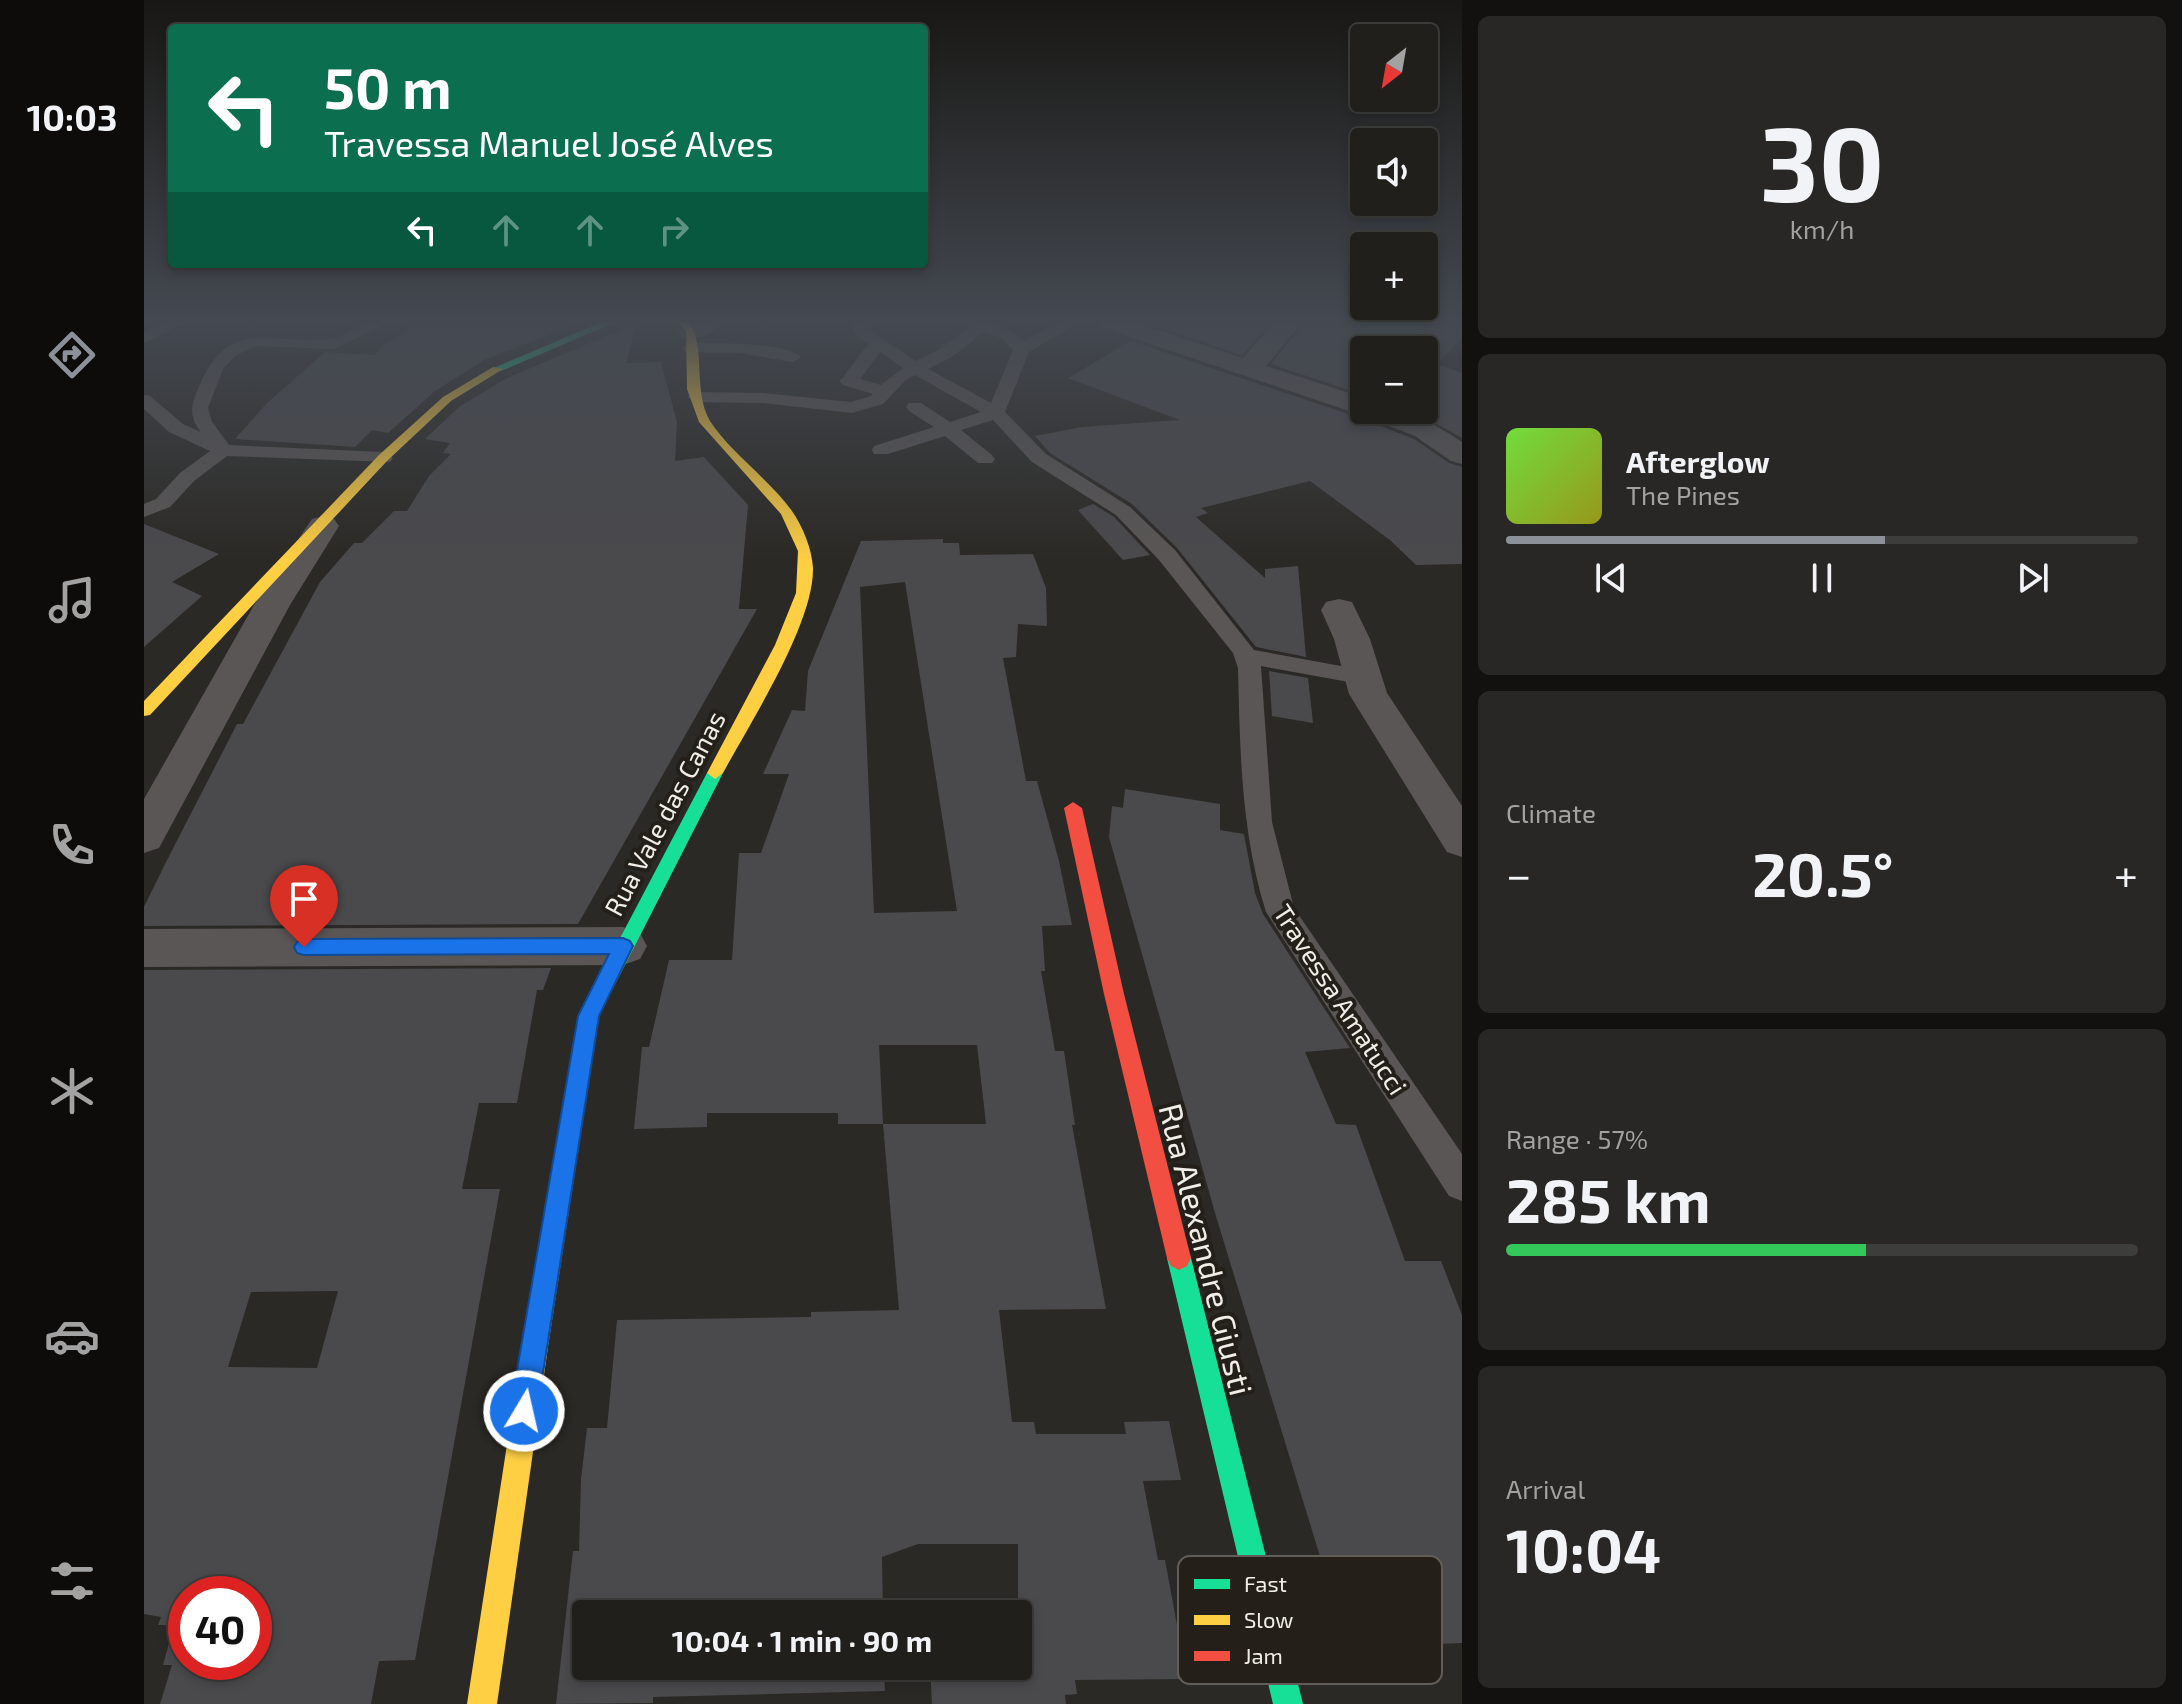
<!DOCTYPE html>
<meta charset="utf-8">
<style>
:root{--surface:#201f1c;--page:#282725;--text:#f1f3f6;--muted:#a2a2a3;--line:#3d3d3b;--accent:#8c9099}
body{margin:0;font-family:"Exo 2",sans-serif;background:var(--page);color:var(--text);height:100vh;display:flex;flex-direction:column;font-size:30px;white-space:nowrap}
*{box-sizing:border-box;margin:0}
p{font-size:26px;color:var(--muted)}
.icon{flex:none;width:44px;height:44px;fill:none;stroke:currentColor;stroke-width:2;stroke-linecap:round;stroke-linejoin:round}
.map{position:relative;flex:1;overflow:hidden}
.side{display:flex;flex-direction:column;gap:16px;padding:16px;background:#12110f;width:720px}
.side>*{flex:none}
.guide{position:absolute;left:24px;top:24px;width:760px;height:244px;border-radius:8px;box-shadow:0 4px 12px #0003,0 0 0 2px var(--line);background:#0b6e4f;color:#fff;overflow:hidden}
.needle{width:52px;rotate:211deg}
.buttons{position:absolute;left:1206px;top:24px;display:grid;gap:16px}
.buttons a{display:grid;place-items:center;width:88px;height:88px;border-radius:8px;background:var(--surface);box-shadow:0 4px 12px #0003,0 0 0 2px var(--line);font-size:40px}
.speed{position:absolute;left:24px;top:1576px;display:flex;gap:16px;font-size:40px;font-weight:700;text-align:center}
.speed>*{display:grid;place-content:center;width:104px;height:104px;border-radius:50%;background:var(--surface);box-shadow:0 4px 12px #0003,0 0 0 2px var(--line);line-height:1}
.speed .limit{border:12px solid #d22;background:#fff;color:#111}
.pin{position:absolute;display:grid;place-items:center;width:68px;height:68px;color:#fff;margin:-82px -34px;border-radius:50% 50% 50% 0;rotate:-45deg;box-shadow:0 0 8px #0007}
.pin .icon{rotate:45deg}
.me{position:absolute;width:88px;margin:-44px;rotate:9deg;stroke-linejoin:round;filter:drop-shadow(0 0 6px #0008)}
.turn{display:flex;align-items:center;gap:28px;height:168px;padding:0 24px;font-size:36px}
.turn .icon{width:104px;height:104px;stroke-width:2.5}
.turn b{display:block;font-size:56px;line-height:68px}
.lanes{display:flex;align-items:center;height:76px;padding:0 24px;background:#0003;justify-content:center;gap:40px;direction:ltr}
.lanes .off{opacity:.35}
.big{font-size:60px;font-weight:700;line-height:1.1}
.side .widget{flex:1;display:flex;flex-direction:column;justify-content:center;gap:12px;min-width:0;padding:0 28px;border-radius:12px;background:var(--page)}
.side .dial{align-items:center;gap:0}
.dial b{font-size:104px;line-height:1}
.song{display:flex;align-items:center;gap:24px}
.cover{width:96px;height:96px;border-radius:12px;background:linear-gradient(135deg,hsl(100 70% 55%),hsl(60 70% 35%))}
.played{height:8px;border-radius:4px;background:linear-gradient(90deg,var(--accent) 60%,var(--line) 60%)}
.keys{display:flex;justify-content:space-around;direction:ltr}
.heat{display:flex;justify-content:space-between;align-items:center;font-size:44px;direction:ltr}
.charge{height:12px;border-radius:6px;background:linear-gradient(90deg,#34c759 57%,var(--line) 0)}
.trip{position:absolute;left:428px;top:1600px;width:460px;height:80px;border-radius:8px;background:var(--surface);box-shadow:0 4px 12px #0003,0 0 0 2px var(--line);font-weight:700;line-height:80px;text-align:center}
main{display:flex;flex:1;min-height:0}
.tabs{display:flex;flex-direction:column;width:144px;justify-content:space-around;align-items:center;background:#0d0c0b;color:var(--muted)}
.tabs .icon{width:56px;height:56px}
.tabs .on{color:var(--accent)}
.tabs b{font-size:36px;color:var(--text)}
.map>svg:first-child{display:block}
.building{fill:#4a494c;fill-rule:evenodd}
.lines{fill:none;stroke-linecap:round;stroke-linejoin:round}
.lane{fill:#5a5655;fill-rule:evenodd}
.street{fill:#5a5655;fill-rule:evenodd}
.fast{fill:#16e098;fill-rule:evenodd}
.slow{fill:#ffcf43;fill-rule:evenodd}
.jam{fill:#f24e42;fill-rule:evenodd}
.route{fill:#1a73e8;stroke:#114b97;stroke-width:2}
.labels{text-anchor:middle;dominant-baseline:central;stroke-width:8;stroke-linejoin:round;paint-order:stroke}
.street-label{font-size:26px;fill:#f1eee9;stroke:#242019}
.near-street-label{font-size:32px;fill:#f1eee9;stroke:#242019}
.key{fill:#242019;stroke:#625e57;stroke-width:2}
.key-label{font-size:22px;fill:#f1eee9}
</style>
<main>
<nav class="tabs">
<b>10:03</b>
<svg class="icon on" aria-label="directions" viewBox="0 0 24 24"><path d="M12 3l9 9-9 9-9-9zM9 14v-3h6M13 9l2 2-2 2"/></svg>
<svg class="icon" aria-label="music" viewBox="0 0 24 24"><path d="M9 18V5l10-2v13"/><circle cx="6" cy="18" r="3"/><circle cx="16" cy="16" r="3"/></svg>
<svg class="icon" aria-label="phone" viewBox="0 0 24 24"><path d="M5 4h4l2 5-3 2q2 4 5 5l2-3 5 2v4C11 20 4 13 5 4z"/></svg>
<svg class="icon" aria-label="climate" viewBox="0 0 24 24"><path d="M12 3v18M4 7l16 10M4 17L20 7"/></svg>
<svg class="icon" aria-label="car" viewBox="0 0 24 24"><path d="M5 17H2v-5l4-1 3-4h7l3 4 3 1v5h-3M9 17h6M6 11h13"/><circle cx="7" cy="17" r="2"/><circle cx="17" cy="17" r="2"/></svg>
<svg class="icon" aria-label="filters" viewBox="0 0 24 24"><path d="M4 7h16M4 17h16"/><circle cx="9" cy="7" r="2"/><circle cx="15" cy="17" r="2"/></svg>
</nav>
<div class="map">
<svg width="1318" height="1704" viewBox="0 0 1318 1704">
<rect width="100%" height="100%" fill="#2b2925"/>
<!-- building -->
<g class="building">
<polygon points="311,322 437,322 340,360 291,391 244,433 228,430 211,447 91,439 123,403 181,352 231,355 239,345 274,325 296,329"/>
<polygon points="483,322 493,322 482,363 517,362 533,422 531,461 560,457 604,505 595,609 613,609 434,924 0,926 0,907 21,864 93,724 99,724 176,582 210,543 218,543 250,511 263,511 285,476 307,454 299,453 306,443 281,439 315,407 363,378 477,330"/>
<polygon points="1018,322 1127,322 1098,355 1011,326"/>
<polygon points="1161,322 1318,322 1318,338 1293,364 1318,373 1318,438 1284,419 1257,410 1280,410 1280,350 1220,350 1220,395 1127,364"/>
<polygon points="987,341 1216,418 1270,439 1305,463 1318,467 1318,564 1272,565 1246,540 1166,481 1057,508 1064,513 1052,517 1121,578 1121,569 1154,566 1162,657 1112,647 1033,548 988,504 906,453 891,436 938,427 1036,420 924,378"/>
<polygon points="949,504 970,517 1006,555 979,560 934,510"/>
<polygon points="0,524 75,554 28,582 58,596 0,647"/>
<path d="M799,539v4h16l1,12 73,-1 13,34 1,38 -29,-2 -2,33 -13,1 23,123h11l22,80 13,64 -30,1 3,45h-4l14,80h9l11,74h-3l34,184 -107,1 13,112h22l2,12h90l-2,-12 45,-1 12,59 -38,1 15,79h7l22,119 -112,1 2,14 -12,1 1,9h-134l-2,-38h88v-122h-100l-36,13 1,57h-297v52h298l1,25 -232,6v6l-97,1 17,-153h6l2,-72 6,-51h20l10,-108 194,-3v-5l88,-2 -16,-186h-45v-11h-131v14l-73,2 8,-82h7l20,-87h63l7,-107h22l28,-79h-26l29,-64 13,1 3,-40 53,-130zM761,582l52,329 -83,2 -14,-326zM735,1045h98l9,79h-103z"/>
<polygon points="1125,671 1164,678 1169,723 1128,716"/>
<polygon points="981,789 1076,804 1076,830 1100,834 1111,893 1119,914 1206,1048 1161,1052 1192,1124 1212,1125 1261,1261 1297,1261 1318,1315 1318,1643 1204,1648 1071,1213 965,837 968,806 979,808"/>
<path d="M407,968l-8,22h-6l-20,113h-38l-17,86h38l-85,471 -36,1 -8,43h-211l12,-39h-9l11,-40h-16l3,-8 -17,-3v-644zM194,1291l-21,77 -89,-1 23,-75zM42,1594h68v68h-68z"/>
</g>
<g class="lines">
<!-- lane -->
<g class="lane">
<polygon points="22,322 43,322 0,343 0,332"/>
<path d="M225,322h21l-56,27 -79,-3 -20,10 -12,13 -15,39 4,14 17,23 154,7 10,6 -3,4 -163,-6 -33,25 -24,26 -26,10v-13l12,-5 24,-26 30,-22 -41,-19 -25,-23v-14l6,1 33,28 18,8c-13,-16 -10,-27 -2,-45 29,-71 71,-42 130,-48 13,-1 28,-12 40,-17z"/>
<path d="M710,322h19l-4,8 47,31 22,-11 33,-24 -4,-4c22,0 41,3 57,19l36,-19h20l-51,30 -24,60 41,42 84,53 45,43 79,100 114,21 4,5 -4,5 -8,3 -99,-18 11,156 22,86 168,246v47l-13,-5 -183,-284c-25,-80 -26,-161 -28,-244l-5,-15 -74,-93 -43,-45 -84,-53 -39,-42 -32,10 31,25 3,4 -3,4h-14l-33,-27 -57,18h-14l-2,-4 2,-4 60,-19 -25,-16 -3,-4 3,-4h12l29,19 31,-10 -66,-37 -9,5 -23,24 -31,9 -89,-10 -67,-1 -9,-5 9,-5 67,1 88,9 20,-6 2,-2 -30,-9 -3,-4 28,-37 -15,-12zM840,332l19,7 10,11 -22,53 -63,-34 22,-11zM736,352l23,16 -22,17 -21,-6z"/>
<path d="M547,343c24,0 93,-1 110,14l-8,5 -53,-9 -55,-1 -2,-4z"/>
</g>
<!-- street -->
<g class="street">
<path d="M546,322h32c-9,12 -26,19 -40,15l-4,-5z"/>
<path d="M952,322h38l109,36 32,-36h27l-36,44 98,32v12c44,0 62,8 98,32v22l-11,-3 -36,-25 -54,-21 -261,-88z"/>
<polygon points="179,516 190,519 195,526 146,605 15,848 0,853 0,799 110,605 168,519"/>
<polygon points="1195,599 1208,602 1226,639 1243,693 1318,806 1318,857 1303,852 1205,694 1190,639 1177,610 1182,602"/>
<polygon points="479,927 496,933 503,946 496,959 479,965 0,967 0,929"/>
</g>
<!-- fast -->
<g class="fast">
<polygon points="458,322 472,322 357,371 347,369"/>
<polygon points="571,767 579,773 455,1016 404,1347 400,1356 391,1360 382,1356 378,1347 435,1016 563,773"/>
<polygon points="1035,1246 1043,1250 1047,1258 1159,1704 1129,1704 1023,1258 1027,1250"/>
</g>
<!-- slow -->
<g class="slow">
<path d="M534,322h10c19,22 4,68 22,99 19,30 61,60 82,90 11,16 20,38 21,57 1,56 -62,153 -90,205l-8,6 -8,-6 68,-128 21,-52 2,-42 -17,-37 -82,-92 -12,-33 -1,-57z"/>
<polygon points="349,367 359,369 307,401 243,461 6,715 0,716 0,701 235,455 299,397"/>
<polygon points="391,1334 400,1338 404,1347 353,1704 323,1704 378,1347 382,1338"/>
</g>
<!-- jam -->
<polygon class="jam" points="929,802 938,808 980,994 1047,1258 1043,1266 1035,1270 1027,1266 1023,1258 960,994 920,808"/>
</g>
<!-- sky -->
<linearGradient id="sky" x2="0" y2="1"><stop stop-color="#181714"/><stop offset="0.57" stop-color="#444951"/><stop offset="1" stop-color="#444951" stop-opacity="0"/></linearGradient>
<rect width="1318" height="561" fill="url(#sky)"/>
<!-- route -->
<polygon class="route" points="479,938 486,941 489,946 455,1016 393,1411 389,1421 380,1425 370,1421 366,1411 434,1016 465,954 160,955 153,953 150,947 153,942 160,939"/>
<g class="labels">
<!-- street labels -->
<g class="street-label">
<text transform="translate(520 813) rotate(-62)">Rua Vale das Canas</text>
<text transform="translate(1197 999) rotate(57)">Travessa Amatucci</text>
</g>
<!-- near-street labels -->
<g class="near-street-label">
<text transform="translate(1063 1249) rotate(76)">Rua Alexandre Giusti</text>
</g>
</g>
<!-- legend -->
<rect x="1034" y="1556" width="264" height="128" rx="12" class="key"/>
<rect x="1050" y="1579" width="36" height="10" fill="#16e098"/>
<rect x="1050" y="1615" width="36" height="10" fill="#ffcf43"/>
<rect x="1050" y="1651" width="36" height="10" fill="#f24e42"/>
<g class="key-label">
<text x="1100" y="1592">Fast</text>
<text x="1100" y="1628">Slow</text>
<text x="1100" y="1664">Jam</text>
</g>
</svg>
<div class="buttons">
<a><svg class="needle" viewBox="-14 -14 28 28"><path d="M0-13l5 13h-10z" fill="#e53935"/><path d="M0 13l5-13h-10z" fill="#a2a2a3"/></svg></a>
<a><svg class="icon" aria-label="sound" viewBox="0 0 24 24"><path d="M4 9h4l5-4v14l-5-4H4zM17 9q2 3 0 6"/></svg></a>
<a>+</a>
<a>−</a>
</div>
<div class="speed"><div class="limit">40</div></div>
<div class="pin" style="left:160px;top:947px;background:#d93025"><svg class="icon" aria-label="arrive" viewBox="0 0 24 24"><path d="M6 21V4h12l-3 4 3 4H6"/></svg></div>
<svg class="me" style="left:380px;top:1411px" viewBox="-20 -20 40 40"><circle r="17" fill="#1a73e8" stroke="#fff" stroke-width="3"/><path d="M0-11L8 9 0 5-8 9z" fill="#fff"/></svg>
<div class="trip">10:04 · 1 min · 90 m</div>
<div class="guide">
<div class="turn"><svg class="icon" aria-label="left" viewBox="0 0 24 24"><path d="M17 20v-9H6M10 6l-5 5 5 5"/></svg><div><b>50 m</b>Travessa Manuel José Alves</div></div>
<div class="lanes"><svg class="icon" aria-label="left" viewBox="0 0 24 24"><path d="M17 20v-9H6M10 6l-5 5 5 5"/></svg><svg class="icon off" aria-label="ahead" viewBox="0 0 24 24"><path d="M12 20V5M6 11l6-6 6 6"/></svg><svg class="icon off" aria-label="ahead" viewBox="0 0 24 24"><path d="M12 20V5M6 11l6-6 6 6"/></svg><svg class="icon off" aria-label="right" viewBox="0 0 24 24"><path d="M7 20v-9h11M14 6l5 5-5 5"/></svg></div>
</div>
</div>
<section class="side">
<div class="widget dial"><b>30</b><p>km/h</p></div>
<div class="widget">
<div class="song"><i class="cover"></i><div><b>Afterglow</b><p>The Pines</p></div></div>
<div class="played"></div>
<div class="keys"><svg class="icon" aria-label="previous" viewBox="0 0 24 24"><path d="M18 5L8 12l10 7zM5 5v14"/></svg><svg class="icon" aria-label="pause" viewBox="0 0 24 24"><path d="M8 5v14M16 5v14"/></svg><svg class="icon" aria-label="next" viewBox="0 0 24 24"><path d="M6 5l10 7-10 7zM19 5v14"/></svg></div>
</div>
<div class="widget"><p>Climate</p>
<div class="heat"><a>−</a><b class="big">20.5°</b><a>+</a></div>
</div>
<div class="widget"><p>Range · 57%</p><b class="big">285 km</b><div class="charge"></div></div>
<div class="widget"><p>Arrival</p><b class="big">10:04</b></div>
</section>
</main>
